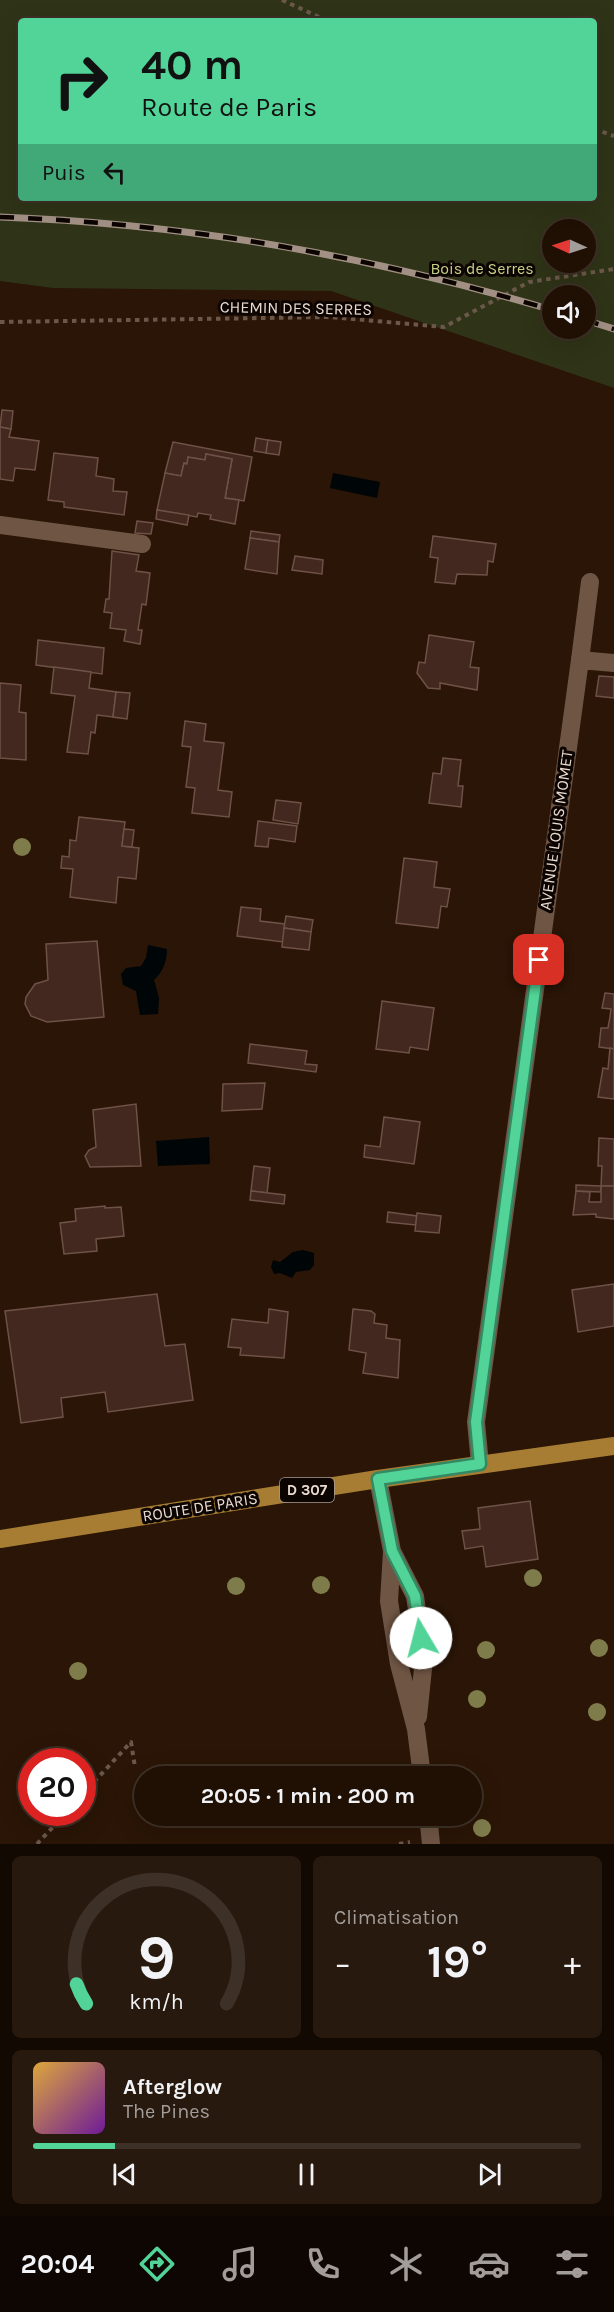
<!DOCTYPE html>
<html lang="fr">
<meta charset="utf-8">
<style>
:root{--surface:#201004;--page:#28190e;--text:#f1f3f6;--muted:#a29d9a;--line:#3d3026;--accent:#52d397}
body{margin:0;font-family:Karla,sans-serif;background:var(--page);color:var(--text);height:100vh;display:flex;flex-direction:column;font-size:22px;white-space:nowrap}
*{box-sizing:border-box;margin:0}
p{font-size:20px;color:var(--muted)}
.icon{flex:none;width:33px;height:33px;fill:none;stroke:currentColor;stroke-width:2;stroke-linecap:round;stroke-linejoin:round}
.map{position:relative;height:1844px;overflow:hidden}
.panel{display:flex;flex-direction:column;gap:12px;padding:12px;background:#120902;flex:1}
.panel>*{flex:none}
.banner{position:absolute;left:18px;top:18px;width:579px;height:183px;border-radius:6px;box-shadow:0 6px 24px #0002,0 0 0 2px var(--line);background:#52d397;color:#111;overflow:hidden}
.needle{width:39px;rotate:273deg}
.controls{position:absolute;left:542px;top:219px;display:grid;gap:12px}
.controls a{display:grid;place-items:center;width:54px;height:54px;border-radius:50%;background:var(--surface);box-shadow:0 6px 24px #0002,0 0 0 2px var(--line);font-size:30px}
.speed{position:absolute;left:18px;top:1748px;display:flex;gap:12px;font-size:30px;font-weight:700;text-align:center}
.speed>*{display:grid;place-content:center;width:78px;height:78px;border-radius:50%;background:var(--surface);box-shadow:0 6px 24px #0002,0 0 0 2px var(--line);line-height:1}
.speed .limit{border:9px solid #d22;background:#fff;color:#111}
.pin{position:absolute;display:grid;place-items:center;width:51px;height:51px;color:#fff;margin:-26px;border-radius:12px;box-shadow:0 3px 9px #0006}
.me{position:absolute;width:66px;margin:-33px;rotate:352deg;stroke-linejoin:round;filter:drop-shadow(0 0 4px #0008)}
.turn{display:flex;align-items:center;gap:21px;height:126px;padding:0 24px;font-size:27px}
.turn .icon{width:78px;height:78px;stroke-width:2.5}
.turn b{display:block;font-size:42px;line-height:51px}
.then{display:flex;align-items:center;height:57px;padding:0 24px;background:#0003;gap:12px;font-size:22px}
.big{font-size:45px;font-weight:700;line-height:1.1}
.panel .widget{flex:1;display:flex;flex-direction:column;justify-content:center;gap:9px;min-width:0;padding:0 21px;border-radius:9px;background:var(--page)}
.panel .dial{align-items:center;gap:0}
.dial svg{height:156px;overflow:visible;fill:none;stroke:var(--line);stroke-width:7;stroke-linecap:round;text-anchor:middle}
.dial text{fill:var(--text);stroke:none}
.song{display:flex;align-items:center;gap:18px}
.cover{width:72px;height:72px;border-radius:9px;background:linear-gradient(135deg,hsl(40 70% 55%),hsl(280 70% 35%))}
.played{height:6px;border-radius:3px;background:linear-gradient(90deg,var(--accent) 15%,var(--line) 15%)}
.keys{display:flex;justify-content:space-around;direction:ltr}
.heat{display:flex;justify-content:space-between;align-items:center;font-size:33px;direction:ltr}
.panel .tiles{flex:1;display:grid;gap:12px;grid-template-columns:1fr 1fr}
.widget:last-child{grid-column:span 2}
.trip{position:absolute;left:134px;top:1766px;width:348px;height:60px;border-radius:30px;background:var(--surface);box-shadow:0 6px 24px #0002,0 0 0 2px var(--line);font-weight:700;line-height:60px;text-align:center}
.tab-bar{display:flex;height:96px;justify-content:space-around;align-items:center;background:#0d0602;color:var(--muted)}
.tab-bar .icon{width:42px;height:42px}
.tab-bar .active{color:var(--accent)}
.tab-bar b{font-size:27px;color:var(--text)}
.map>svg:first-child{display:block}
.green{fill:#2f3317;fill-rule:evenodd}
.water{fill:#000507}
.building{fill:#42281f;stroke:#6e5147;stroke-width:1.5}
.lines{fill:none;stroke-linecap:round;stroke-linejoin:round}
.path{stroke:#6b584b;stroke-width:4;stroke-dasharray:4.5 4.5;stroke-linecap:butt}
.minor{stroke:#6f5544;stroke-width:18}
.major{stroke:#a67d33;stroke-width:18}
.rail-casing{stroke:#a29085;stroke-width:7}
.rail{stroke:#0c0401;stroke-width:4.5;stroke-dasharray:14;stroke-linecap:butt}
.tree{fill:#7f7c4c}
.route-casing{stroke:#358962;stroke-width:15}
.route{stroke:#52d397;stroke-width:10}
.labels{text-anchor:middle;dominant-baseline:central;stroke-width:6;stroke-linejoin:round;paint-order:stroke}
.shield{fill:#0c0401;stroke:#a79a93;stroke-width:1.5}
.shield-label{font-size:15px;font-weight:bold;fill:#eadbd1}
.park-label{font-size:16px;fill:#c5d085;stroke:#0c0401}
.street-label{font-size:16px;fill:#eadbd1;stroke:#0c0401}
</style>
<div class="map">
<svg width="614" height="1844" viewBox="0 0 614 1844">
<rect width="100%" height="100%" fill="#2a1506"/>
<!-- green -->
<path class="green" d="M0,0h614v388l-283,-97 -278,-3 -53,-7zM21,21h573v177h-573zM552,230h33v32h-33zM552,296h33v32h-33z"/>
<!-- water -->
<g class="water">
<polygon points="333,473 380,482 377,498 330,488"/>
<path d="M148,945l19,4c0,12 -4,23 -13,31l5,18 -1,16 -18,1 -4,-24 -13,-6 -2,-11 5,-6 15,-2 5,-8z"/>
<polygon points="209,1137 210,1164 158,1166 156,1141"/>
<polygon points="303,1250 314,1253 314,1265 310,1270 296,1272 292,1278 280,1273 274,1274 271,1267 273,1260 280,1262 293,1252"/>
</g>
<!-- building -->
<g class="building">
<polygon points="2,410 13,411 11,429 0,427"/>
<polygon points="0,427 11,429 9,437 39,441 35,470 15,468 13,481 0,479"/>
<polygon points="256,438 268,440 266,453 254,451"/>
<polygon points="268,440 281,442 279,455 266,453"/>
<polygon points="173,442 252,457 244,501 225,498 232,459 206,454 205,460 188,457 187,464 184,463 181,476 165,473"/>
<polygon points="54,453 98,458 96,476 114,479 113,491 127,492 124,515 64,507 64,502 48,500"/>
<polygon points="206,454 232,459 225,498 239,500 235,524 210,519 211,515 198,513 197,517 157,510 165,473 181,476 184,463 187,464 188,457 205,460"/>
<polygon points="157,510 189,515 187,525 156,519"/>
<polygon points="137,521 153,523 151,534 135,533"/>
<polygon points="251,531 280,535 279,542 250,538"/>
<polygon points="433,536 496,544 493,562 488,561 487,575 457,574 455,584 435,582 438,558 430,557"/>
<polygon points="250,538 279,542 277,574 245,569"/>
<polygon points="112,551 139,555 136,571 150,573 146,605 142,604 138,630 142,630 140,644 124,641 126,630 110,628 112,613 104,612 106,599 109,599"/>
<polygon points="295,556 323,560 322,574 292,570"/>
<polygon points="429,635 474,642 470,667 479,668 477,690 440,683 440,689 428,688 417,673 419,662 425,663"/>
<polygon points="38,640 104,648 102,674 36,665"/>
<polygon points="54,667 91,672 89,688 116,692 113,717 97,715 95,733 91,732 88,754 67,752 75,696 51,693"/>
<polygon points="599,676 614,677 614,698 596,696"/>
<polygon points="0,683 21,685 19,712 26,713 26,760 0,758"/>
<polygon points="116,692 130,693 127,719 113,717"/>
<polygon points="185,721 206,724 204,741 224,743 218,790 232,792 229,817 192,813 195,788 186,787 191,747 182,746"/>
<polygon points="443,758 461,760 458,786 463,786 461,807 429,803 433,773 441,774"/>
<polygon points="276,800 301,803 298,824 273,820"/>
<polygon points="79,817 125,822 122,846 139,848 136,879 118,877 116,903 70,897 73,869 61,868 62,856 69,857 70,840 76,841"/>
<polygon points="258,821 297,826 295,842 269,838 268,847 255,846"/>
<polygon points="124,829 134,830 132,847 122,846"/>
<polygon points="404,858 437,862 434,887 450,889 447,907 441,906 438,928 396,923"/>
<polygon points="241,907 261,909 260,921 285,924 283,942 237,936"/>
<polygon points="286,916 313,920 311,932 284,928"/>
<polygon points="284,928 311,932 309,950 282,947"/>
<polygon points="97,941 104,1017 47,1022 31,1016 25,1004 26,997 35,984 48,980 46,944"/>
<polygon points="605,993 614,994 614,1049 599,1047 601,1028 608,1028 610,1017 611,1009 602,1008"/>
<polygon points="382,1001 434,1008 428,1050 410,1047 409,1053 376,1049"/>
<polygon points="250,1044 307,1051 305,1064 317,1065 316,1072 248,1063"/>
<polygon points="610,1048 614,1049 614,1099 598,1097 603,1068 608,1069"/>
<polygon points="265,1083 262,1109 222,1111 223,1084"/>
<polygon points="136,1104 141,1166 90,1167 85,1156 89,1150 96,1147 93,1110"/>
<polygon points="384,1117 420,1122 414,1164 364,1157 365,1145 380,1147"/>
<polygon points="599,1138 614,1139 614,1186 601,1186 602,1166 598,1166"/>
<polygon points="254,1166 270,1168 267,1193 251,1191"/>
<polygon points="576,1185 601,1186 601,1192 576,1191"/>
<polygon points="601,1186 614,1186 614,1219 596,1217 596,1214 573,1215 576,1191 590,1192 589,1202 601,1202"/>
<polygon points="251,1191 285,1195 284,1204 250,1200"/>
<polygon points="105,1206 105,1208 121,1207 124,1236 96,1239 97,1251 64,1254 60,1223 76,1221 75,1209"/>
<polygon points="388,1212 417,1216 416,1225 387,1222"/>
<polygon points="417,1213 441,1216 439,1233 415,1231"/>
<polygon points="614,1284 614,1326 578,1332 572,1290"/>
<polygon points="157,1294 165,1346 185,1344 193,1400 108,1412 105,1392 61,1398 63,1417 21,1423 5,1311"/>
<polygon points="269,1309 288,1312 284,1358 240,1355 241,1348 228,1347 232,1319 268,1323"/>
<polygon points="353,1309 371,1311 375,1314 374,1323 387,1325 386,1338 400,1340 398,1378 363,1373 366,1353 349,1350"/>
<polygon points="530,1501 538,1559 486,1567 483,1546 465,1549 462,1531 480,1529 478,1508"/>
</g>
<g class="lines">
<!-- path -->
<g class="path">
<polyline points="282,0 328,21"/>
<polyline points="594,129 614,136"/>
<polyline points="0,322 330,317 444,327 529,282 614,269"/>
<polyline points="82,1795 131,1742 135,1767"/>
<polyline points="37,1844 67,1812"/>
<polyline points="399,1844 410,1842"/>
</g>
<!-- minor -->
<g class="minor">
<polyline points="0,525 142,544"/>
<polyline points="580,660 590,582"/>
<polyline points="480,1464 476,1422 580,660 614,663"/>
<polyline points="378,1479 392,1551 389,1601 399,1664 416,1729 422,1776"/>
<polyline points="393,1553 415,1596 424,1659 418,1717"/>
<polyline points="428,1815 431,1844"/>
</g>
<!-- major -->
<polyline class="major" points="0,1539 378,1479 614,1446"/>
<!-- rail casing -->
<g class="rail-casing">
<g id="rail">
<path d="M0,217c191,7 369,39 552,93"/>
<polyline points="585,320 614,329"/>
</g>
</g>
<!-- rail -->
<use href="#rail" class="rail"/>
</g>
<!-- trees -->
<g class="tree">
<circle cx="22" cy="847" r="9"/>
<circle cx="533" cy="1578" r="9"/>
<circle cx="321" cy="1585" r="9"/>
<circle cx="236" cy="1586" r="9"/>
<circle cx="599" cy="1648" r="9"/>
<circle cx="486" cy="1650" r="9"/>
<circle cx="78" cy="1671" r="9"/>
<circle cx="477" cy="1699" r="9"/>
<circle cx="597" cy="1712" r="9"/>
<circle cx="482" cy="1828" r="9"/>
</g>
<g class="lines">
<!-- route casing -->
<g class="route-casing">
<polyline id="route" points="421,1638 415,1596 392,1551 378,1479 480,1464 476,1422 539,960"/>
</g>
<!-- route -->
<use href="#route" class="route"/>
</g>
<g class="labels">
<!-- shield labels -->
<rect class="shield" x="280" y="1478" width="54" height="24" rx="4.5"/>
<g class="shield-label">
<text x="307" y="1490">D 307</text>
</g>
<!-- park labels -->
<g class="park-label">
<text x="482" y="268">Bois de Serres</text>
</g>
<!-- street labels -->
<g class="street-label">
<text transform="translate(296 308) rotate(1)">CHEMIN DES SERRES</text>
<text transform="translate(556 830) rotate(-82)">AVENUE LOUIS MOMET</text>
<text transform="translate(200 1507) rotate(-9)">ROUTE DE PARIS</text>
</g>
</g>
</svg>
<div class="controls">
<a><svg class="needle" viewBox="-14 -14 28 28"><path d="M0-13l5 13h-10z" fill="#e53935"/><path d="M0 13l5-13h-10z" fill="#a29d9a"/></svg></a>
<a><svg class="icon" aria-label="sound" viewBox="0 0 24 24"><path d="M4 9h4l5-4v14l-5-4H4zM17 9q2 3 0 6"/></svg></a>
</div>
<div class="speed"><div class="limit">20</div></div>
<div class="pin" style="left:539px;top:960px;background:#d93025"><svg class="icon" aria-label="arrive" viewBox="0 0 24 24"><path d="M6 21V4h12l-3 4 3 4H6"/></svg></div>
<svg class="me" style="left:421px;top:1638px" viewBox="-20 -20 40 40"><circle r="19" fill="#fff"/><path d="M0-13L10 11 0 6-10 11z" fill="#52d397"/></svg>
<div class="trip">20:05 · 1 min · 200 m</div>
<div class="banner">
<div class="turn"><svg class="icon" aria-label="right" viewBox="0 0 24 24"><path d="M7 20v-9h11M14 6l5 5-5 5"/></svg><div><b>40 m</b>Route de Paris</div></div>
<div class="then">Puis<svg class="icon" aria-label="left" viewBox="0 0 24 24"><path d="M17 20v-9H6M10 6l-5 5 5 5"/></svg></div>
</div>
</div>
<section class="panel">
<div class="tiles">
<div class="widget dial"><svg viewBox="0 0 100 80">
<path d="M14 69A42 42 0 1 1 86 69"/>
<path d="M14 69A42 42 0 0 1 9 59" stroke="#52d397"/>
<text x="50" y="56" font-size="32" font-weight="700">9</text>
<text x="50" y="72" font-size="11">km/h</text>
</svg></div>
<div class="widget"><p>Climatisation</p>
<div class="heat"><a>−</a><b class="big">19°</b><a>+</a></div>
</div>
<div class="widget">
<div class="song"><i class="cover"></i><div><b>Afterglow</b><p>The Pines</p></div></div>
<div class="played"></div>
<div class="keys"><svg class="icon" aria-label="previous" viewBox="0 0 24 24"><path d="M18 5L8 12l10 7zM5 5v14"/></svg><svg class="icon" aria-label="pause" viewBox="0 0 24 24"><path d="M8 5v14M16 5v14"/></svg><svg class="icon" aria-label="next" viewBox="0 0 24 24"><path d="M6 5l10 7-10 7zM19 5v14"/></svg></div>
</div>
</div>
</section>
<nav class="tab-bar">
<b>20:04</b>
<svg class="icon active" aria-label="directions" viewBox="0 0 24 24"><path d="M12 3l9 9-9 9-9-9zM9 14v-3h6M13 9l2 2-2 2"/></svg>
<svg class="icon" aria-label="music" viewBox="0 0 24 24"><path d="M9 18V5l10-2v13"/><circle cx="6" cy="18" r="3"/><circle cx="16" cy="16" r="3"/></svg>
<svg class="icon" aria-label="phone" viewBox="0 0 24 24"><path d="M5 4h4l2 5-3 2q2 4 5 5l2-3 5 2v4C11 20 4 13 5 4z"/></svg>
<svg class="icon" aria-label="climate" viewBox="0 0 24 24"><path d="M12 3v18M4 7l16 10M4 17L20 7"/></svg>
<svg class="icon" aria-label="car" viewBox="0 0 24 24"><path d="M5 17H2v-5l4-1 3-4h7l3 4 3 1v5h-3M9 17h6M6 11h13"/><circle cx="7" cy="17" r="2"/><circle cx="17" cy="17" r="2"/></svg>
<svg class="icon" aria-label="filters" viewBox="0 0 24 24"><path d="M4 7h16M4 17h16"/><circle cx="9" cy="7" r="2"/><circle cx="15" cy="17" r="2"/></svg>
</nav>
